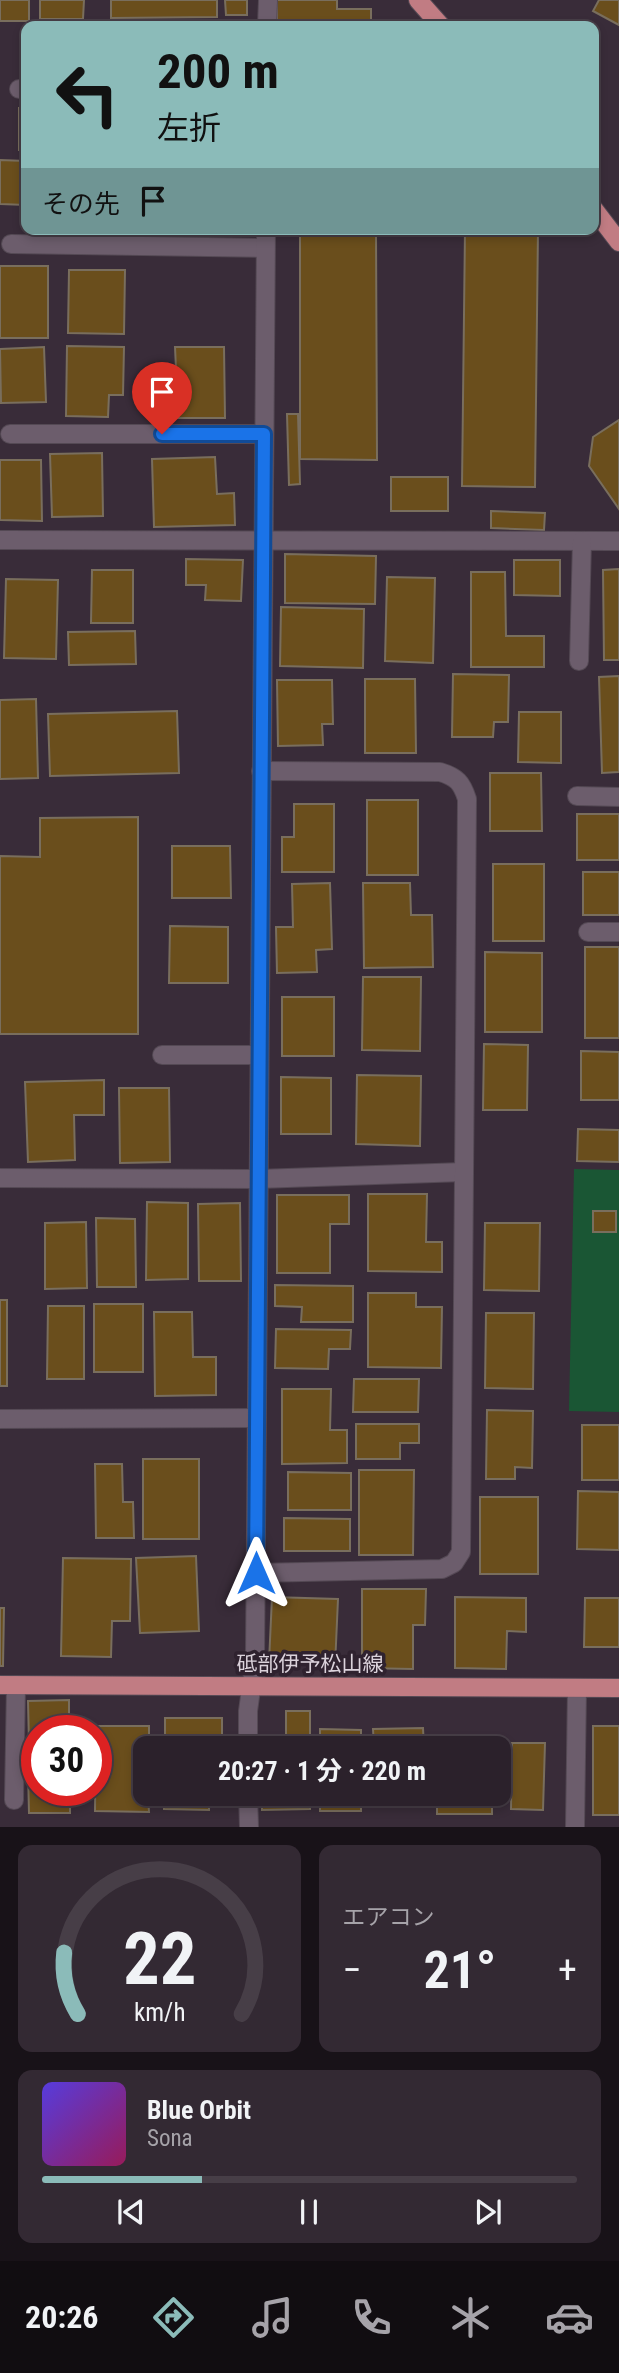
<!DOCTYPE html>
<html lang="ja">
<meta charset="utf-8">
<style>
:root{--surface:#2b212b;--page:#332933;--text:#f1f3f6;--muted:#a6a3a9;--line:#473e47;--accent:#8bbbb9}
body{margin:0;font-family:"Roboto Condensed","Noto Sans JP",sans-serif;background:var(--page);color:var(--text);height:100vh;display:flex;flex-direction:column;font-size:26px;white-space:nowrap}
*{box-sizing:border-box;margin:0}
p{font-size:23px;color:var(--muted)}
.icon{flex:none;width:38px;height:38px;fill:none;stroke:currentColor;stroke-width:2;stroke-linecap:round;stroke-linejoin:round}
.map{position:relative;height:1827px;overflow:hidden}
.side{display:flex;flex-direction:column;gap:18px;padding:18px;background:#181218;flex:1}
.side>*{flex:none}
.hud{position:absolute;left:21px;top:21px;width:578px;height:214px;border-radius:14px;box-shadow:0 4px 10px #0003,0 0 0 2px var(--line);background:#8bbbb9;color:#111;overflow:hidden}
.speed{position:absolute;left:21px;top:1715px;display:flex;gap:14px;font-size:35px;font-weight:700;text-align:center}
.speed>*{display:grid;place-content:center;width:91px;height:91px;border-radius:50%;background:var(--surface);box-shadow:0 4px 10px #0003,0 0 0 2px var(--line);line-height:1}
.speed .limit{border:10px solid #d22;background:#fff;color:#111}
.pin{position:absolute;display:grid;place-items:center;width:60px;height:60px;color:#fff;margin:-72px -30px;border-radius:50% 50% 50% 0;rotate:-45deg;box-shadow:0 0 7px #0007}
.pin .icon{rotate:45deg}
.me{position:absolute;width:77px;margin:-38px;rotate:0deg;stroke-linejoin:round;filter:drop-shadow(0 0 5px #0008)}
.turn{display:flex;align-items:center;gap:24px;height:147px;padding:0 21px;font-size:32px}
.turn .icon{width:91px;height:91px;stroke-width:2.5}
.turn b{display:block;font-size:49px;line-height:60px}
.then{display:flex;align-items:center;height:66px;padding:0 21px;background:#0003;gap:14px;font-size:26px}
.big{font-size:52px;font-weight:700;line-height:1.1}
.side .widget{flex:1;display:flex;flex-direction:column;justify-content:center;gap:10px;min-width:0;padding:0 24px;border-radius:14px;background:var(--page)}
.side .dial{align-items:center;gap:0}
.dial svg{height:182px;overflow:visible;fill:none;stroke:var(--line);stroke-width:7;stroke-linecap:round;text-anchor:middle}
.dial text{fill:var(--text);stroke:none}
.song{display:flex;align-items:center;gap:21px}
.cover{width:84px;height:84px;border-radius:10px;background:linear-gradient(135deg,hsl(250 70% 55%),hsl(330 70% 35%))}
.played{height:7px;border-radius:4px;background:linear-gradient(90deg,var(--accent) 30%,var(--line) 30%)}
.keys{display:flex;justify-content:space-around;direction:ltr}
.heat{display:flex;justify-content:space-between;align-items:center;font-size:38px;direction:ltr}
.side .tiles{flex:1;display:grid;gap:18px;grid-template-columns:1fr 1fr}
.widget:last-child{grid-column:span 2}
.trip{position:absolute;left:133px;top:1736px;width:378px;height:70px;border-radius:14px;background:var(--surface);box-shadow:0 4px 10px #0003,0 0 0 2px var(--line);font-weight:700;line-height:70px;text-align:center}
.dock{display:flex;height:112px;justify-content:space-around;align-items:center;background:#110d11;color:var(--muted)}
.dock .icon{width:49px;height:49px}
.dock .on{color:var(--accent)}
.dock b{font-size:32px;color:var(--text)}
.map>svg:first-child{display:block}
.green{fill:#1a5634}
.building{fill:#6a4e1c;stroke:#796e5d;stroke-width:2}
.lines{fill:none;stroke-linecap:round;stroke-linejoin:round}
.minor-casing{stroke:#544954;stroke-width:20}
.major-casing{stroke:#544954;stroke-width:20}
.minor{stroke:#6c5d6c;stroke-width:18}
.major{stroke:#c17c83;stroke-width:18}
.route-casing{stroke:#114b97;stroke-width:18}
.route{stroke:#1a73e8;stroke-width:12}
.labels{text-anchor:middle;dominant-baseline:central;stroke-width:7;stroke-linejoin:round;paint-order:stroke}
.street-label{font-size:21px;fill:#dbd2db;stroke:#2f222f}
</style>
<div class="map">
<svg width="619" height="1827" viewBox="0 0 619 1827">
<rect width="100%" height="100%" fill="#392c39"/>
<!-- green -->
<polygon class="green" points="574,1169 619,1170 619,1412 569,1411"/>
<!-- building -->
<g class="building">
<rect x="0" y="0" width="29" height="21"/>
<polygon points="40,0 84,0 83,19 40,19"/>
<polygon points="111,0 217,0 217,17 111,18"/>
<polygon points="225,0 247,0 247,15 226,15"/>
<polygon points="277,0 337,0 337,9 371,9 371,26 277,26"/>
<polygon points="599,0 619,0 619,25 593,11"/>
<rect x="19" y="108" width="7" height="42"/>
<polygon points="0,160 26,161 26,205 0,204"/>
<polygon points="300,229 376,229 377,460 300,459"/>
<polygon points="394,229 452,229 452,236 394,235"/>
<polygon points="465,229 538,229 535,487 462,486"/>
<rect x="0" y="266" width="48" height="72"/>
<polygon points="69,270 125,270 124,334 68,333"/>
<polygon points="67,346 124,347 123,395 109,395 108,417 66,416"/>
<polygon points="44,347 46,402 1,403 0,349"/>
<polygon points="175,347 224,347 225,418 155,418 155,368 176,369"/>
<polygon points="287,414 298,414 300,484 289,485"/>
<polygon points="619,420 619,509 589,466 593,437"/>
<polygon points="102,453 103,516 52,517 50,454"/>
<polygon points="215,457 217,494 234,493 235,525 154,527 152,459"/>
<polygon points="0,460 41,460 42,521 0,520"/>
<rect x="391" y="477" width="57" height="34"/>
<polygon points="491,511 545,513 544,530 491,528"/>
<polygon points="285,554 376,556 375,604 285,603"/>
<polygon points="186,559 243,560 241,601 205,600 206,585 186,585"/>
<polygon points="514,560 560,560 560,596 514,595"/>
<polygon points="619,569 619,660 604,660 603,570"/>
<polygon points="92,570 133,570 133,623 91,623"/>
<polygon points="471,572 505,572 506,636 544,636 544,667 471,667"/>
<polygon points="387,577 435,578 433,663 385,661"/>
<polygon points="6,579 58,580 56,659 4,658"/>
<polygon points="281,607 364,609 363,668 280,666"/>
<polygon points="135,631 136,664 69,665 68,632"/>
<polygon points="453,674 509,675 508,722 494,722 493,737 452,737"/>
<polygon points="619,676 619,772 602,773 599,677"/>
<polygon points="365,679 415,679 416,753 365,753"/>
<polygon points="277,680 332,680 333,724 322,724 323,745 278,746"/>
<polygon points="36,699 38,778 0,779 0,700"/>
<polygon points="177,711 179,773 50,776 48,714"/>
<polygon points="519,712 561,712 561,763 518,762"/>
<polygon points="490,773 541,773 542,831 490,831"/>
<rect x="367" y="800" width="51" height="75"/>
<polygon points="294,804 334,804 334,872 282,872 282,837 294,837"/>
<rect x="577" y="814" width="42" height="46"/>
<polygon points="138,817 138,1034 0,1034 0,856 40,857 40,818"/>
<polygon points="172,846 230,846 231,898 172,898"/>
<rect x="493" y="864" width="51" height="77"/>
<rect x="583" y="872" width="36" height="43"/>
<polygon points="330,883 332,949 316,950 317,972 277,973 276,927 293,927 292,884"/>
<polygon points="363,883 410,883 411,915 432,915 433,967 364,968"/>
<polygon points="170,926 228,927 228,983 169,983"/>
<rect x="585" y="947" width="34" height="91"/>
<polygon points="485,952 542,953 542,1032 485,1032"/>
<polygon points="363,977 421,977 420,1051 362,1050"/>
<rect x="282" y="997" width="52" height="59"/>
<polygon points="484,1044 528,1045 527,1110 483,1110"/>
<polygon points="581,1051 619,1052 619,1100 581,1100"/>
<polygon points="357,1075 421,1076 420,1146 356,1144"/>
<polygon points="281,1077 331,1078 331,1134 281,1134"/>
<polygon points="104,1080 104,1115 74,1115 75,1160 28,1162 25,1082"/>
<polygon points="119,1088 169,1088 170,1162 120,1163"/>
<polygon points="578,1129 619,1130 619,1162 577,1161"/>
<polygon points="368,1194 427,1194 426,1242 442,1242 442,1272 368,1271"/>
<polygon points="277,1195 349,1195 349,1224 330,1224 330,1273 277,1273"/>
<polygon points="147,1202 188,1203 188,1279 146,1280"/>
<polygon points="240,1203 241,1281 199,1281 198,1204"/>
<rect x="593" y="1211" width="23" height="21"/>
<polygon points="96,1218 135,1219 136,1287 97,1287"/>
<polygon points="86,1222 87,1288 45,1289 45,1223"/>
<polygon points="485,1223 540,1223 539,1291 484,1290"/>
<polygon points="275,1285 353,1286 353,1322 301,1322 302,1307 275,1306"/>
<polygon points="368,1293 416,1293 416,1307 442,1307 441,1368 368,1367"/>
<rect x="0" y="1300" width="7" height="86"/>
<rect x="94" y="1304" width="49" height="68"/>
<polygon points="48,1306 84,1306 84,1379 47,1379"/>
<polygon points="154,1312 192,1312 193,1357 216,1357 216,1395 155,1396"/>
<polygon points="486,1313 534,1313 533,1389 485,1388"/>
<polygon points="276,1329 351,1330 350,1349 329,1349 328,1369 275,1368"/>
<polygon points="354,1379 419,1379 418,1412 353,1412"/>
<polygon points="282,1389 331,1389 330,1430 347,1430 347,1463 282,1464"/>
<polygon points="487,1410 533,1411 532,1468 515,1467 515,1479 486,1479"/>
<polygon points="356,1424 419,1424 419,1443 400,1443 400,1459 356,1459"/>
<rect x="582" y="1425" width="37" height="55"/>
<rect x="143" y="1459" width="56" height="80"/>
<polygon points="95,1464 122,1464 123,1502 133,1502 134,1538 96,1538"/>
<polygon points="359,1470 414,1470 413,1555 359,1555"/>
<polygon points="288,1472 351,1473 351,1510 288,1510"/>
<polygon points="578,1491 619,1492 619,1550 577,1549"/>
<rect x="480" y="1497" width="58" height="77"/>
<polygon points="284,1518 350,1519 350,1551 284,1551"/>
<polygon points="196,1556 199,1631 140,1633 136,1558"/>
<polygon points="63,1558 131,1559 130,1621 112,1621 111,1657 61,1656"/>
<polygon points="362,1589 426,1589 425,1625 413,1625 413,1669 362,1668"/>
<polygon points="272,1597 338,1599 335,1666 269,1662"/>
<polygon points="455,1597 526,1598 526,1632 507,1631 506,1669 455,1668"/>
<polygon points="585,1598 619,1598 619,1647 584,1647"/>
<polygon points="0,1608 4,1608 3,1666 0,1666"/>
<polygon points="69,1700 69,1731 37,1731 37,1744 29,1744 28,1701"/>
<polygon points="286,1711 310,1711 310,1748 262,1748 262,1736 286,1736"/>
<rect x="165" y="1718" width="57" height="30"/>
<polygon points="96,1726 149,1726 149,1748 145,1748 149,1812 95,1811"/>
<rect x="593" y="1726" width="26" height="89"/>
<polygon points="423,1728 424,1748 374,1748 373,1729"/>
<polygon points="320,1729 361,1730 361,1748 320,1748"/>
<rect x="437" y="1739" width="54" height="9"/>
<polygon points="512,1743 545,1743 543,1810 511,1809"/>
<polygon points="37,1771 37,1790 70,1790 70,1813 29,1813 28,1772"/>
<polygon points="164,1794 209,1794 209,1810 164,1809"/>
<polygon points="262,1794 310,1794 310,1809 262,1810"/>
<rect x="320" y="1794" width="41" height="17"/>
<polygon points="375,1794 425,1794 425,1799 375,1800"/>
<rect x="437" y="1794" width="55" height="20"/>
</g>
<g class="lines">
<!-- minor casing -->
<g class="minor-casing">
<g id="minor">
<polyline points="267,26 268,0"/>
<polyline points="19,89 26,89"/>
<polyline points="11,244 265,248"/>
<polyline points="10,434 264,434"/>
<polyline points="0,540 619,541"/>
<polyline points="579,661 582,541"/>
<polyline points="577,796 619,797"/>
<polyline points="588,932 619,932"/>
<polyline points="162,1055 259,1055"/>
<polyline points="0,1178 258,1179 464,1172"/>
<polyline points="0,1419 256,1418"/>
<path d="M256,1573l186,-4 12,-6 7,-11 6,-753c-5,-16 -10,-22 -27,-27l-179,-1"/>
<polyline points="248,1748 248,1711 255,1660 266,229"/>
<polyline points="248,1794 249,1827"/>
<polyline points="14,1800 16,1685"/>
<polyline points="575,1827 577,1688"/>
</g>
</g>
<!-- major casing -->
<g class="major-casing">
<g id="major">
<polyline points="418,0 441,26"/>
<polyline points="593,208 619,242"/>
<polyline points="0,1685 619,1688"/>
</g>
</g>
<!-- minor -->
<use href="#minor" class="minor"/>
<!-- major -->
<use href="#major" class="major"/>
</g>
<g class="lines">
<!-- route casing -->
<g class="route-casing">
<polyline id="route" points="162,434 264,434 256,1573"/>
</g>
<!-- route -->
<use href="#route" class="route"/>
</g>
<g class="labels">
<!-- street labels -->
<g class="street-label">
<text x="310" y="1664">砥部伊予松山線</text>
</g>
</g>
</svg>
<div class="speed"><div class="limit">30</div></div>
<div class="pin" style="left:162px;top:434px;background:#d93025"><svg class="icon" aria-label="arrive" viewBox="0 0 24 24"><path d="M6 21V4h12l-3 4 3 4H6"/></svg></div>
<svg class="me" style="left:256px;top:1573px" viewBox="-20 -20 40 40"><path d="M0-17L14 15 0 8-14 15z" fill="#1a73e8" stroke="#fff" stroke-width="4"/></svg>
<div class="trip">20:27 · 1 分 · 220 m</div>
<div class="hud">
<div class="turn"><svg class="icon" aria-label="left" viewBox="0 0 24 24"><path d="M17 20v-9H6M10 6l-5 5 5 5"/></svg><div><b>200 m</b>左折</div></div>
<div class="then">その先<svg class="icon" aria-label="arrive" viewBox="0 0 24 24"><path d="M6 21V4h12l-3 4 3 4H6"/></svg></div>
</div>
</div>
<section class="side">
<div class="tiles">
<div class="widget dial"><svg viewBox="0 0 100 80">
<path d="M14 69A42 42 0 1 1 86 69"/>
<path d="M14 69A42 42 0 0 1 8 42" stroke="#8bbbb9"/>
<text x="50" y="56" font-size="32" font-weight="700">22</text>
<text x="50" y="72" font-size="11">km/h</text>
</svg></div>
<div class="widget"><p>エアコン</p>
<div class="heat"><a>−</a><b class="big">21°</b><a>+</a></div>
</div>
<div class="widget">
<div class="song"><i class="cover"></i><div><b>Blue Orbit</b><p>Sona</p></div></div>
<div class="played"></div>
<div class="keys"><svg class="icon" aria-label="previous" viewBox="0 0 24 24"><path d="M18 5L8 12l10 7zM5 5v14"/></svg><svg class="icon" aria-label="pause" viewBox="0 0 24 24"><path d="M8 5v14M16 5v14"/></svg><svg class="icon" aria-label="next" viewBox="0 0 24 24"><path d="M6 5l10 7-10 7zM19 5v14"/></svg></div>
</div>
</div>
</section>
<nav class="dock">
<b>20:26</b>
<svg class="icon on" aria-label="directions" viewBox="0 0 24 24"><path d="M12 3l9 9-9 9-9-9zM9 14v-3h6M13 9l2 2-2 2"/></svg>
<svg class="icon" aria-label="music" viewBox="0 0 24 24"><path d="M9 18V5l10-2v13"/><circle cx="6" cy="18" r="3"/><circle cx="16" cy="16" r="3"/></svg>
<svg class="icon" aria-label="phone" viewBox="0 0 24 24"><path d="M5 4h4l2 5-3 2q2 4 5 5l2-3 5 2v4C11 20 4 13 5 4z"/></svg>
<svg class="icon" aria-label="climate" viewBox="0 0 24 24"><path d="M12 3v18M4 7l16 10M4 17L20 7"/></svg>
<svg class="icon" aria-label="car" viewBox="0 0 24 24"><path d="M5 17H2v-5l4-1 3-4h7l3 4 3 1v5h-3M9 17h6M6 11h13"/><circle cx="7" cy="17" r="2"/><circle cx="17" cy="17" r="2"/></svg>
</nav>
